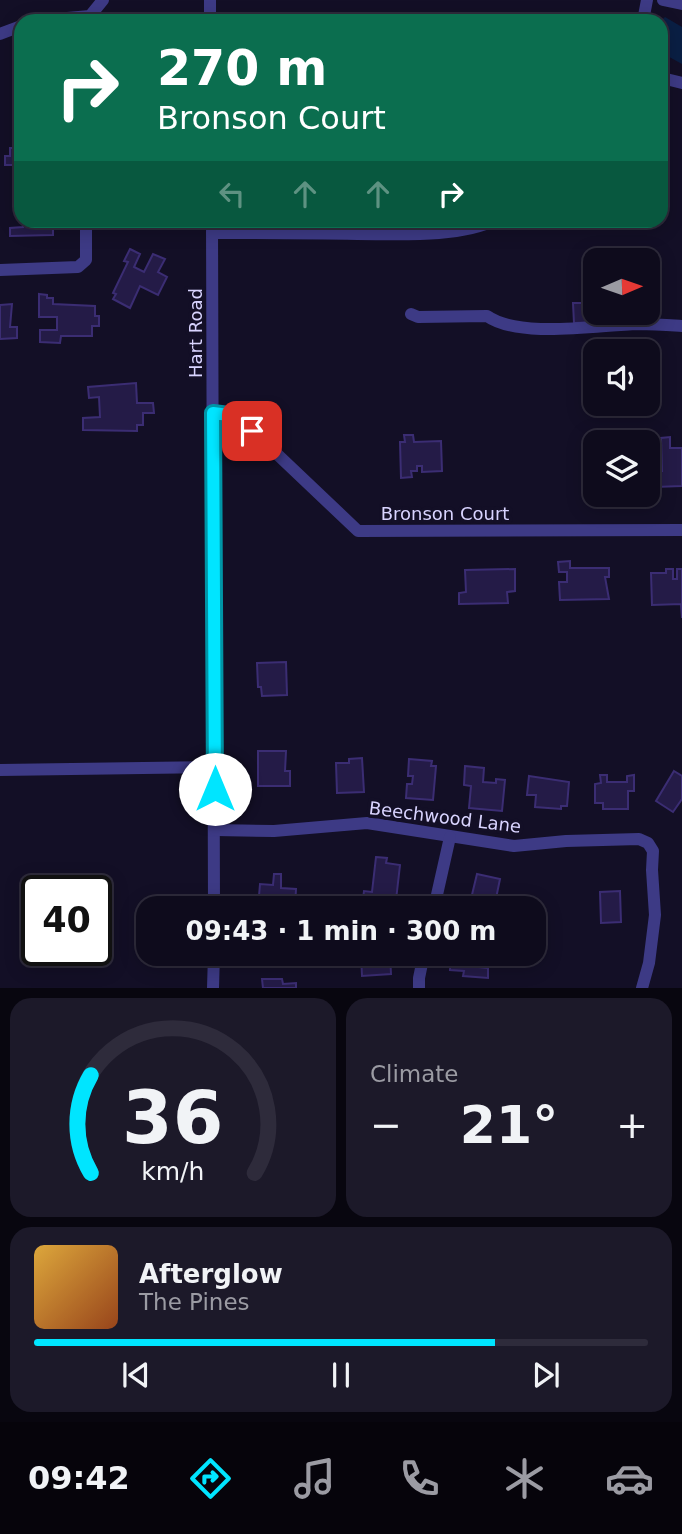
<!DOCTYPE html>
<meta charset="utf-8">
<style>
:root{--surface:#0e0b1c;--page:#1c1929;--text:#f1f3f6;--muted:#9b9ba3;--line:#2e2b3b;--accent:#00e5ff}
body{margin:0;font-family:"DejaVu Sans",sans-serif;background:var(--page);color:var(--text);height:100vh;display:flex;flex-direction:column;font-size:26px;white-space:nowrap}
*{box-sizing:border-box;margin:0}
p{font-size:23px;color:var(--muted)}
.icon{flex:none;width:38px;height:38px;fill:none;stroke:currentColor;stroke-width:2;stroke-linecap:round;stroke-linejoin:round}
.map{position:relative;height:988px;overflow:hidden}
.drawer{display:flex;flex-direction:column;gap:10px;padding:10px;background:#08060f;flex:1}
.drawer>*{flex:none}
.guide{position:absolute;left:14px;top:14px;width:654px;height:214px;border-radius:21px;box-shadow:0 4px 18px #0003,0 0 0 2px var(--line);background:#0b6e4f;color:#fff;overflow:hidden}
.needle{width:46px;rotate:88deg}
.fabs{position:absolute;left:583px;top:248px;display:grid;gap:14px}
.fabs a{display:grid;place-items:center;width:77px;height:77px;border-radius:14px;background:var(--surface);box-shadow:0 4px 18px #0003,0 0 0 2px var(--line);font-size:35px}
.speed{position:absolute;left:21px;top:875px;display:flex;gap:14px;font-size:35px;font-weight:700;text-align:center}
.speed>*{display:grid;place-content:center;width:91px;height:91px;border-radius:50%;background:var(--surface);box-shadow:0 4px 18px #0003,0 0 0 2px var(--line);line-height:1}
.speed .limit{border:4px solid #111;border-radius:10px;background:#fff;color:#111}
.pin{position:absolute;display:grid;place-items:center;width:60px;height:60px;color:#fff;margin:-30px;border-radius:14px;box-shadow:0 4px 10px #0006}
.me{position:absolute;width:77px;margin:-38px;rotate:0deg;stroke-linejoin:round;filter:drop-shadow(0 0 5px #0008)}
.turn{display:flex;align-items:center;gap:24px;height:147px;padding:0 28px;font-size:32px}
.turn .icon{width:91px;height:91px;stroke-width:2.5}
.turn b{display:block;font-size:49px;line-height:60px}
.lanes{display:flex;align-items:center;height:66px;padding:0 28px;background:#0003;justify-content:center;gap:35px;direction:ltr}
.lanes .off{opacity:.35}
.big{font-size:52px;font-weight:700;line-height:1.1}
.drawer .widget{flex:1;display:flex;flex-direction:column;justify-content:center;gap:10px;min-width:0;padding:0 24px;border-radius:21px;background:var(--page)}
.drawer .dial{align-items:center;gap:0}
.dial svg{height:182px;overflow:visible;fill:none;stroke:var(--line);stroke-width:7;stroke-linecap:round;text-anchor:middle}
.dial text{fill:var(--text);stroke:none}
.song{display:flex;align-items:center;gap:21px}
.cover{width:84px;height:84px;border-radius:10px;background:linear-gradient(135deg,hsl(40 70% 55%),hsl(20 70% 35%))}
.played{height:7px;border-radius:4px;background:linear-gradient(90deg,var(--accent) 75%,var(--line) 75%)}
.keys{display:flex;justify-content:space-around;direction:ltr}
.heat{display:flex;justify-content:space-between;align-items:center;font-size:38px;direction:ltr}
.drawer .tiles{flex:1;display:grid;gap:10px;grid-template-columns:1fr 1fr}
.widget:last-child{grid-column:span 2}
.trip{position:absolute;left:136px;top:896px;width:410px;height:70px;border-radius:21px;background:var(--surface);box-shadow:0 4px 18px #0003,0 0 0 2px var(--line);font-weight:700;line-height:70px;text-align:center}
.tab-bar{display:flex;height:112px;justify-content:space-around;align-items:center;background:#06040b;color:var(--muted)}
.tab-bar .icon{width:49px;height:49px}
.tab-bar .on{color:var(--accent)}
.tab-bar b{font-size:32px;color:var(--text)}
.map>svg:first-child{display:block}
.water{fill:#0a1f44}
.building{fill:#241b47;stroke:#3b2d73;stroke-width:2}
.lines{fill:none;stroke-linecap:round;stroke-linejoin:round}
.minor{stroke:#3d3a85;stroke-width:12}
.route-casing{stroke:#0095a6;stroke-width:18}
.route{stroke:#00e5ff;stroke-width:12}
.labels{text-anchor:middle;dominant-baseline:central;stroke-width:7;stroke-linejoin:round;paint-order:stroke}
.street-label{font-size:18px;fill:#d9d4ff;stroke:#130f26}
</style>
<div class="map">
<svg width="682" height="988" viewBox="0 0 682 988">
<rect width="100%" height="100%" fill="#130f26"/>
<!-- water -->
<polygon class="water" points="665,17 682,27 682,64 662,53 664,40 662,20"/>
<!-- building -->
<g class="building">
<polygon points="21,129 21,165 5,165 5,156 10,156 10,148 18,148 17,130"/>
<polygon points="53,220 53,235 10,236 10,228 23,227 23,221"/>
<polygon points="130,249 140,254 134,267 144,272 153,254 165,259 158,272 167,277 158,295 140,286 130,308 113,299 116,294 113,293 128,262 124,261"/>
<polygon points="39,294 47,295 47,298 53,298 53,304 95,306 95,316 99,316 99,326 92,326 92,336 61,336 60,343 40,342 40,330 57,330 57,317 39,317"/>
<polygon points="573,303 595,303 595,313 610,313 610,322 574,323"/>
<polygon points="12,304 10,327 17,327 17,338 0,339 0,305"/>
<polygon points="136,383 137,403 153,403 154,413 143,413 143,425 137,425 137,431 83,430 83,418 100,417 99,397 89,398 88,387"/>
<polygon points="404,435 413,435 414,442 441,441 442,471 422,472 422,466 417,466 417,471 411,471 412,477 401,478 400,442 405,442"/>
<polygon points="670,437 670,448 682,448 682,486 655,487 654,472 662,471 661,438"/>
<polygon points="570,561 570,568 609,568 609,577 605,577 609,599 560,600 559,582 567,582 567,572 559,572 558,562"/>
<polygon points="515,569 515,591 507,592 508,603 459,604 459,593 466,592 465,570"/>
<polygon points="666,569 673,569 673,579 677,579 677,569 682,569 682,618 681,604 652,605 651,573 666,573"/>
<polygon points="286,662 287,695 262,696 261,687 258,687 257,663"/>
<polygon points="258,751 286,751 285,771 290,771 290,786 258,786"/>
<polygon points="362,758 364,792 337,793 336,763 349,763 349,759"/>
<polygon points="409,759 432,761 431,766 436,766 433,800 406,798 407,784 412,784 413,776 408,776"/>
<polygon points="465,766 484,768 483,782 496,783 496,779 505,780 502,811 469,808 471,786 464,785"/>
<polygon points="674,771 682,776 682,799 673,812 656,801"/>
<polygon points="600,775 607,775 607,782 627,782 627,776 634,775 634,791 628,791 628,809 603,809 603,803 595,803 595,784 601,783"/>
<polygon points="529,776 569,782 567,806 561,806 561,809 535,807 536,795 527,795"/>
<polygon points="376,857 387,858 386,863 400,865 396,900 363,899 364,891 372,892"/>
<polygon points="274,874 281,874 281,888 296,889 295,908 258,908 260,884 273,885"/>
<polygon points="477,874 500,879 494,908 470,903"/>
<polygon points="620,891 621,922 601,923 600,892"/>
<polygon points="361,954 390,954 391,974 362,976"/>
<polygon points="459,954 485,954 480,954 479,967 488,968 488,978 463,976 464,971 450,970 451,956 458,956"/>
<polygon points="262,979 282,979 283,984 296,983 296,988 263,988"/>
</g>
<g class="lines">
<!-- minor -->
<g class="minor">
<polyline points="210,0 210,21"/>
<polyline points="663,0 682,4"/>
<polyline points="33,21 90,16 103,0"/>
<polyline points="643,21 647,0"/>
<polyline points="0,34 21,26"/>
<polyline points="662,78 682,83"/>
<polyline points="212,220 214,908"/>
<path d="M212,233c48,0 97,0 145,1 40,0 103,4 138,-14"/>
<polyline points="0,270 78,267 86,260 86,220"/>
<path d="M411,314l7,3 69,-1c33,23 111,9 151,8 15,0 29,1 44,2"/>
<polyline points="213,413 237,416 358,531 682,530"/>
<polyline points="0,770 215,767"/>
<polyline points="215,830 274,831 367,823 514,846 566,841 639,839 648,843 653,851 652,870 655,915 649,963 642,988"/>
<polyline points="434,908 450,837"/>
<polyline points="213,988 214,954"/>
<polyline points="419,988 419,978 424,954"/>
</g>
</g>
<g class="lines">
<!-- route casing -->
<g class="route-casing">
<polyline id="route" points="215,789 213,413 237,416 252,431"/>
</g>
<!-- route -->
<use href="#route" class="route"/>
</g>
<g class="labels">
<!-- street labels -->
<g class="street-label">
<text transform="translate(195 333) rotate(-90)">Hart Road</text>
<text x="445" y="513">Bronson Court</text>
<text transform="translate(445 817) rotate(7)">Beechwood Lane</text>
</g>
</g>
</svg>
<div class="fabs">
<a><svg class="needle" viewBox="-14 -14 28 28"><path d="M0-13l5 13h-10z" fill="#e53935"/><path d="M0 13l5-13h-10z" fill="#9b9ba3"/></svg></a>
<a><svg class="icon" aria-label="sound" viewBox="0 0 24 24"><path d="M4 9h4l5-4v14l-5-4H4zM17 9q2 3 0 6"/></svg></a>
<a><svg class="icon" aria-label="layers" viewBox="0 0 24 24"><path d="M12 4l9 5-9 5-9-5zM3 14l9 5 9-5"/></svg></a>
</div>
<div class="speed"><div class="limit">40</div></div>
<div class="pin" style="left:252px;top:431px;background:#d93025"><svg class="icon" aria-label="arrive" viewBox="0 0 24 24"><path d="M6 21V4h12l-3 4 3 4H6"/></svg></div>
<svg class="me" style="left:215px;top:789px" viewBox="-20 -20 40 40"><circle r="19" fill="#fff"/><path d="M0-13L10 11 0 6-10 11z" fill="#00e5ff"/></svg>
<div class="trip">09:43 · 1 min · 300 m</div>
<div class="guide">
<div class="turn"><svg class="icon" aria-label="right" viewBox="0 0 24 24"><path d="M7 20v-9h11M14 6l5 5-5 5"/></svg><div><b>270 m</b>Bronson Court</div></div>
<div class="lanes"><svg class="icon off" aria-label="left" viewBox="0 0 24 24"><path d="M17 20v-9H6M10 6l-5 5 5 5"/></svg><svg class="icon off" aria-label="ahead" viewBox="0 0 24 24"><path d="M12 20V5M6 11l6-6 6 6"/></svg><svg class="icon off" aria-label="ahead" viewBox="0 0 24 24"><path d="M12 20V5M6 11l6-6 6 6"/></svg><svg class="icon" aria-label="right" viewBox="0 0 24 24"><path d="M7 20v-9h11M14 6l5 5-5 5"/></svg></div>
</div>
</div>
<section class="drawer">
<div class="tiles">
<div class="widget dial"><svg viewBox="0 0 100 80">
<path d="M14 69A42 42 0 1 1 86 69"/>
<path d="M14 69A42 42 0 0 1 14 26" stroke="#00e5ff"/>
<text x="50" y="56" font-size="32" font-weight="700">36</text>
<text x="50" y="72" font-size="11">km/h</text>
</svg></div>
<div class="widget"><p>Climate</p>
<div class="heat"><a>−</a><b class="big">21°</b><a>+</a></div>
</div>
<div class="widget">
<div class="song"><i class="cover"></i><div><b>Afterglow</b><p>The Pines</p></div></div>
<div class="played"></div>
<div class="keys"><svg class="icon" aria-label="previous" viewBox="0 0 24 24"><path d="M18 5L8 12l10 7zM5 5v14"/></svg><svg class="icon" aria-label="pause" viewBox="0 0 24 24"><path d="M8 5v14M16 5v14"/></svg><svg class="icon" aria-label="next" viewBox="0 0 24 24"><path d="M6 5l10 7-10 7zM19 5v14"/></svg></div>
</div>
</div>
</section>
<nav class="tab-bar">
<b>09:42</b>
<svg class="icon on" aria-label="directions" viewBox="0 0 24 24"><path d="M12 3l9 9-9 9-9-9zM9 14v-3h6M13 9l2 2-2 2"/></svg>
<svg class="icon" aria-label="music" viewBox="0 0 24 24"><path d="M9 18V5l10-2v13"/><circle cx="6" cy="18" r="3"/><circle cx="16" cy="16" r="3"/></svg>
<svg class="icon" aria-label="phone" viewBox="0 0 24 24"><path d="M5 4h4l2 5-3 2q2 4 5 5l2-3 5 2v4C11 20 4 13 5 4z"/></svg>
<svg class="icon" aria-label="climate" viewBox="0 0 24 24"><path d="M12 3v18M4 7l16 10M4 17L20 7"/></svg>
<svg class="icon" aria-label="car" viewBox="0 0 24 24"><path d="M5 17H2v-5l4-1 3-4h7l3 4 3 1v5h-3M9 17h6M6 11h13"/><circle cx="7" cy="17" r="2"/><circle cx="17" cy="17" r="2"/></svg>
</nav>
